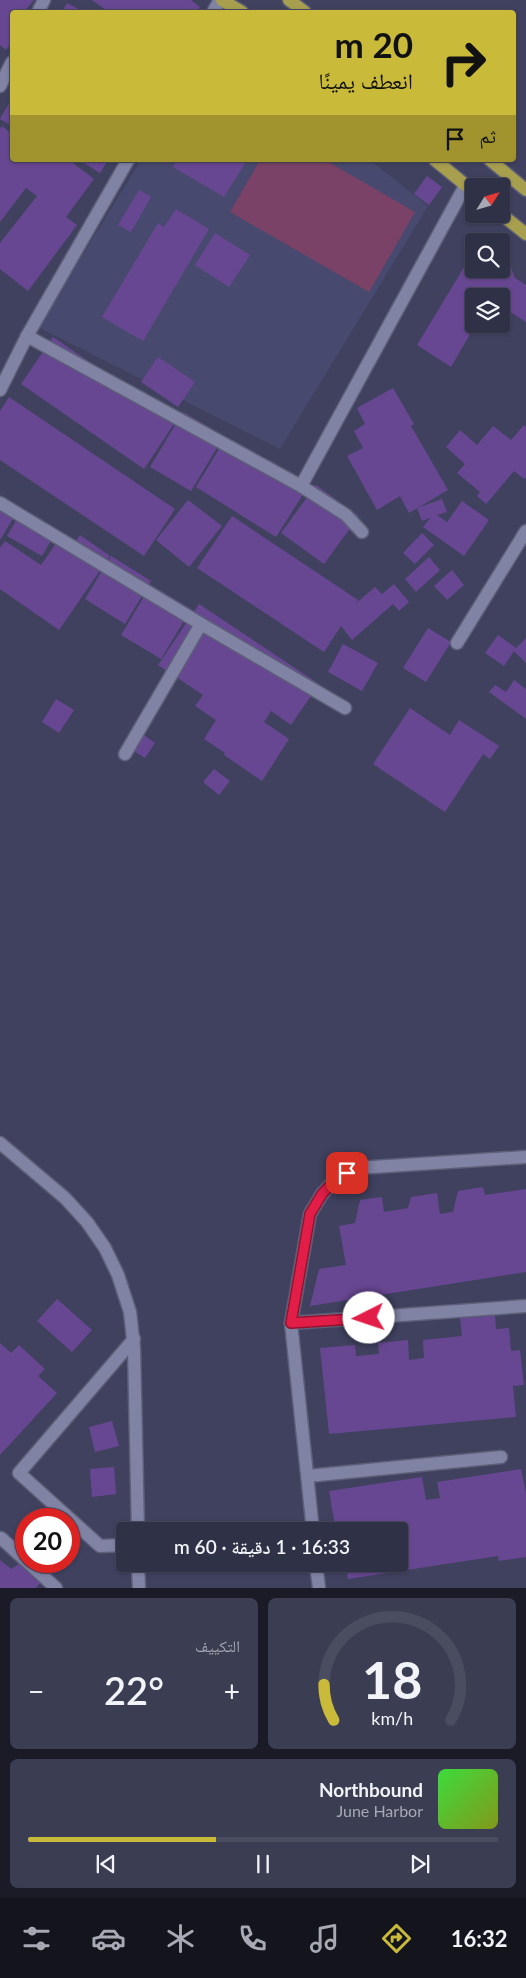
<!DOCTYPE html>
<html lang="ar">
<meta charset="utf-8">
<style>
:root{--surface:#2f3147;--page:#3b3d52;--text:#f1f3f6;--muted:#a7a9b4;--line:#4a4c60;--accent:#caba3a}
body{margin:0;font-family:Lato,"Noto Naskh Arabic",sans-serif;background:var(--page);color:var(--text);direction:rtl;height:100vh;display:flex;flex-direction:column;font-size:19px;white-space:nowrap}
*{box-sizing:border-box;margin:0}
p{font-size:16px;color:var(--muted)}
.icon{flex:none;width:28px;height:28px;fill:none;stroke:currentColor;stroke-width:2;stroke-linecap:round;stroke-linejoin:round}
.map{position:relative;height:1588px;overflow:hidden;direction:ltr}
.drawer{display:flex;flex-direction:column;gap:10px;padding:10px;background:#1a1b27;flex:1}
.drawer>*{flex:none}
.top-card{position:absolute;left:10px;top:10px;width:506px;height:152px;border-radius:5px;box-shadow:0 1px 4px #0004,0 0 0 1px var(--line);direction:rtl;background:#caba3a;color:#111;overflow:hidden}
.needle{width:32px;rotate:53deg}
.fabs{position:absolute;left:465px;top:178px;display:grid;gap:10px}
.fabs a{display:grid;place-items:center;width:45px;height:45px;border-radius:5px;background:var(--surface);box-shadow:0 1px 4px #0004,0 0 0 1px var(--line);font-size:25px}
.speed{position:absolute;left:15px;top:1508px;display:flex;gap:10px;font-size:25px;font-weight:700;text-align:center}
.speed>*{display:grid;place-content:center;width:65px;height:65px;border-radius:50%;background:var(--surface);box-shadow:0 1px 4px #0004,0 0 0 1px var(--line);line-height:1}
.speed .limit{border:8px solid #d22;background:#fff;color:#111}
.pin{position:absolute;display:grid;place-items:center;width:42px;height:42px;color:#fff;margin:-21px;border-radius:10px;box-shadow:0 2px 8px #0006}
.me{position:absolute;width:55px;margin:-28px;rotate:266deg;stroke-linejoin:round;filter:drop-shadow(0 0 4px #0008)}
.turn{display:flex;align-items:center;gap:18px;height:105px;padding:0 20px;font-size:22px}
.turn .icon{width:65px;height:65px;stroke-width:2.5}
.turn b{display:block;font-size:35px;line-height:42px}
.then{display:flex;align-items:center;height:48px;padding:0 20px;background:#0003;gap:10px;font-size:19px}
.big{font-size:38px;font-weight:600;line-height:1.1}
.drawer .card{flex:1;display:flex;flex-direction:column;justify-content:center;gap:8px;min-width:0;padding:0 18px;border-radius:8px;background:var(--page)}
.drawer .dial{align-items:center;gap:0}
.dial svg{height:130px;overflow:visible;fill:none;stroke:var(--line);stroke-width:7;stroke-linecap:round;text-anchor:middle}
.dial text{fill:var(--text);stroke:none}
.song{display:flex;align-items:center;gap:15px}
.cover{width:60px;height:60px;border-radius:8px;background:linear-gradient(135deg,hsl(120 70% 55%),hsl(70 70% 35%))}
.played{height:5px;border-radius:2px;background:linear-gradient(90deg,var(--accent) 40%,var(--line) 40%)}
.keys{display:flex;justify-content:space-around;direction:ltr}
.heat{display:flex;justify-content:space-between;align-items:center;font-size:28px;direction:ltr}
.drawer .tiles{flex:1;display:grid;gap:10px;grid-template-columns:1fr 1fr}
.card:last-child{grid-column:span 2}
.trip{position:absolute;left:116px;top:1522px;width:292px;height:50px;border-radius:5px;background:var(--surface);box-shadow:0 1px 4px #0004,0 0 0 1px var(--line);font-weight:600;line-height:50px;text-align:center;direction:rtl}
.dock{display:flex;height:80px;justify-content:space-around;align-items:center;background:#13141c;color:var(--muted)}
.dock .icon{width:35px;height:35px}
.dock .selected{color:var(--accent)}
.dock b{font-size:22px;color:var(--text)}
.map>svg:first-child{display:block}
.built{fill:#48496e}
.green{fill:#7a4266}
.building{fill:#684792}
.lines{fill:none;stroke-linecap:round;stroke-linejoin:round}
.minor-casing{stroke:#5d5e77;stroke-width:15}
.major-casing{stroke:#5d5e77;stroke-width:15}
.minor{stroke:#8183a5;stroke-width:12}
.major{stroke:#a79e4e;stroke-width:12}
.route-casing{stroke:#92132f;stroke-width:12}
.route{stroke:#e11d48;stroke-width:9}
</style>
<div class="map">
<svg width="526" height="1588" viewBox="0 0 526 1588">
<rect width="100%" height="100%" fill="#3f415f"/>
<!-- built -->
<polygon class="built" points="141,160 370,160 428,206 280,449 38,327"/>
<!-- green -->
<polygon class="green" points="260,160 325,160 415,212 369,292 230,212"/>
<!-- building -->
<g class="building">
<polygon points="0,0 34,0 24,12 12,12 12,41 6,50 0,45"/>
<polygon points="92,0 191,0 200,7 196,12 109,12"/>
<polygon points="67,3 84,12 62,12"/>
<polygon points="12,98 12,126 0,119"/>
<polygon points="2,126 12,134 12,160 47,160 51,163 53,160 69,160 94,179 66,217 77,225 28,291 0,269 0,243 37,196 26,188 0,222 0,129"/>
<polygon points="79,160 108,160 100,173"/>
<polygon points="177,160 247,160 224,197 173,167"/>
<polygon points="427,176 442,187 429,205 414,194"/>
<polygon points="139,190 151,197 131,232 118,225"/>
<polygon points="176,209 209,229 143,341 102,317 158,223 164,227"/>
<polygon points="215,233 250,255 229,287 195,265"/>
<polygon points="506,255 515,278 526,285 526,322 501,306 501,296 474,296 474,324 476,324 451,367 417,345 469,259 474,259 474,269 501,269 501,256"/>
<polygon points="53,337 176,421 144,469 21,384"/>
<polygon points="158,357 195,382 178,407 141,382"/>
<polygon points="393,388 414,424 411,426 448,490 409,513 400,496 377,510 347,456 363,448 354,431 365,424 357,408"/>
<polygon points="9,397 175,509 144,556 0,460 0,411"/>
<polygon points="183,412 224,436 191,491 150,467"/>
<polygon points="524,425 526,427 526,477 524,479 514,471 486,504 477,496 480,492 457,473 465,464 446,447 460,430 477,445 493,426 511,440"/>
<polygon points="225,439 267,465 270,460 309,485 276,537 196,487"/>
<polygon points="316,485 359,516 324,564 281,533"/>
<polygon points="442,499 447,512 437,515 447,522 462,501 489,520 464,556 423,527 430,518 422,521 417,508"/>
<polygon points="188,500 222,526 189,567 156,540"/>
<polygon points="0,502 17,512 0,540"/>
<polygon points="21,512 56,532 42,556 7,536"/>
<polygon points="232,516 358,600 355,604 375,587 382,594 394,584 409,602 399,611 393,604 352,640 341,626 324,652 197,568"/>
<polygon points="422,533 434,545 415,564 403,553"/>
<polygon points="80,535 110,556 59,630 0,589 0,548 5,541 41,565 59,539 72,547"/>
<polygon points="111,556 151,581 125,624 85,599"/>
<polygon points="429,557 440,570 416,592 405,579"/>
<polygon points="452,570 464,585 447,600 434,586"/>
<polygon points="151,585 191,609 161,659 121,635"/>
<polygon points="199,604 319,684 291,725 271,711 264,722 289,739 262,781 224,755 225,753 204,739 216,720 195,706 203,695 158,665"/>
<polygon points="428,628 451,642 426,682 403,668"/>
<polygon points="498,635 516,648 526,638 526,663 514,651 504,666 485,653"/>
<polygon points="343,644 378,663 362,691 328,672"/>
<polygon points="514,680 526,689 526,719 489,692 495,685 506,692"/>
<polygon points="56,699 74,710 59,733 42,722"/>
<polygon points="410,708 450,735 459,720 499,746 490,759 483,754 445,812 373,764"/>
<polygon points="137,730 155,743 145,758 126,746"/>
<polygon points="214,769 230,781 219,795 203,782"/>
<polygon points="483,1187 485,1195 526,1189 526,1272 310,1306 319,1269 346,1265 339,1226 355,1223 360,1200 382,1197 384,1212 408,1208 411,1197 437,1193 440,1214 453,1212 458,1191"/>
<polygon points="57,1299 92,1330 72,1352 37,1321"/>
<polygon points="495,1315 496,1329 509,1328 511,1351 520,1350 524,1385 513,1386 516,1417 329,1434 320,1348 355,1345 356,1356 379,1354 378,1343 408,1340 409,1360 424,1358 423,1340 462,1336 460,1318"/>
<polygon points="0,1343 11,1353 19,1345 45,1369 38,1376 57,1393 0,1455"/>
<polygon points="112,1421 119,1446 95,1452 89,1427"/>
<polygon points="114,1467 116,1494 92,1497 90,1469"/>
<polygon points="521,1469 526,1493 526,1557 499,1561 498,1556 348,1579 346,1564 400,1564 400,1531 336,1531 329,1491 422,1477 426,1500 440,1498 437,1482"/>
<polygon points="0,1560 11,1569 22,1562 43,1580 36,1588 0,1588"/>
</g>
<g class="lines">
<!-- minor casing -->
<g class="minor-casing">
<g id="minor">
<polyline points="38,12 44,0"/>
<polyline points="213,12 220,0"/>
<polyline points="0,86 12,62"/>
<polyline points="128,160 27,336 301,486 465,186"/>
<polyline points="0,390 27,336"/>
<polyline points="301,486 346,515 362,532"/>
<polyline points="0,503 201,624 345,708"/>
<polyline points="457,643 526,531"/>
<polyline points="125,754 201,624"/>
<polyline points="0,1143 65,1198 87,1222 105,1248 118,1275 130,1312 134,1348 138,1531"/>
<polyline points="291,1323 526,1306"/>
<polyline points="308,1476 501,1457"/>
<polyline points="313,1531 291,1323 310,1214 322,1194 337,1178 358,1168 526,1157"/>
<polyline points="1,1538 56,1588"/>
<polyline points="125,1545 100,1546 19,1473 134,1339"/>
<polyline points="138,1564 139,1588"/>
<polyline points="316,1564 319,1588"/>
</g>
</g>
<!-- major casing -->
<g class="major-casing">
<g id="major">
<polyline points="222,0 242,12"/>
<polyline points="289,0 305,12"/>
<polyline points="435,160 474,192"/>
<polyline points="490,160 526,190"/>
<polyline points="501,214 526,234"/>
</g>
</g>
<!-- minor -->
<use href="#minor" class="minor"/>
<!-- major -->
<use href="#major" class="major"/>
</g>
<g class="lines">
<!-- route casing -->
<g class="route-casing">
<polyline id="route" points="347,1173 337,1178 322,1194 310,1214 291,1323 369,1318"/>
</g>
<!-- route -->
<use href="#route" class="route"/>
</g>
</svg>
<div class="fabs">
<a><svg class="needle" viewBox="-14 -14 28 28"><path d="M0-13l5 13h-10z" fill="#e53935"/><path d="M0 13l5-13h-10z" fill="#a7a9b4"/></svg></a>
<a><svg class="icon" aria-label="search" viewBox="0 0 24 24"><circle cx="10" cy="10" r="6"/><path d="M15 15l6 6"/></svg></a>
<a><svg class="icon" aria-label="layers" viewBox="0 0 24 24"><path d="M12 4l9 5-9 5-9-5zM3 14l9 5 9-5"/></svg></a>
</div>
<div class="speed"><div class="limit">20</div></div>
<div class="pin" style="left:347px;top:1173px;background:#d93025"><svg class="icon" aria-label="arrive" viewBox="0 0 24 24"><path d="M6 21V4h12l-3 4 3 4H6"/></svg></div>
<svg class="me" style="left:369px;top:1318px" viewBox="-20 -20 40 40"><circle r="19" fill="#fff"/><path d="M0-13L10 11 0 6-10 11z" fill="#e11d48"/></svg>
<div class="trip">16:33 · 1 دقيقة · 60 m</div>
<div class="top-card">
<div class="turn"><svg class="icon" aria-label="right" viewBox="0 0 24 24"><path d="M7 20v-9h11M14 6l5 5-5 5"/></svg><div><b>20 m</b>انعطف يمينًا</div></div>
<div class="then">ثم<svg class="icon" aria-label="arrive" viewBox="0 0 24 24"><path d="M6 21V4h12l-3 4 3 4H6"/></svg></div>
</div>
</div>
<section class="drawer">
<div class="tiles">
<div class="card dial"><svg viewBox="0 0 100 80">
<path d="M14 69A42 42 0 1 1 86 69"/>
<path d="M14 69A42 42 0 0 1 8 47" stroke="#caba3a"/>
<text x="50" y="56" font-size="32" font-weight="700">18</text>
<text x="50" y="72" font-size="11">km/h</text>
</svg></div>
<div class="card"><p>التكييف</p>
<div class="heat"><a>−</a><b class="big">22°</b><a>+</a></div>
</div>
<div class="card">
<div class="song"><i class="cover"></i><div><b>Northbound</b><p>June Harbor</p></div></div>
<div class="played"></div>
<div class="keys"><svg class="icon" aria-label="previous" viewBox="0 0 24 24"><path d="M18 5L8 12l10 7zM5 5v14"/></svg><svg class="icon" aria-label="pause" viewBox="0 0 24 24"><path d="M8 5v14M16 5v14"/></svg><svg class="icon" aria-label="next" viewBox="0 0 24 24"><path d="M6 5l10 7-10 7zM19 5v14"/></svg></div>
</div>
</div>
</section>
<nav class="dock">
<b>16:32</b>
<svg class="icon selected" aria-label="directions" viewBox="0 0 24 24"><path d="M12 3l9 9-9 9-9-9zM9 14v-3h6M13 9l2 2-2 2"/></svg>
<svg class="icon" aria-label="music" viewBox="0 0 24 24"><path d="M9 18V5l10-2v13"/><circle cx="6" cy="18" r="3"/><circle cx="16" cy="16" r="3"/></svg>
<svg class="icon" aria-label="phone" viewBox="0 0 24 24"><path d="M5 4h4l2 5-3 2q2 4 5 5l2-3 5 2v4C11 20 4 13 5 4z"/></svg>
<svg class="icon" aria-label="climate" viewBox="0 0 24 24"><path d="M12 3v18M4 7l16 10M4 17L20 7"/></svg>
<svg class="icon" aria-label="car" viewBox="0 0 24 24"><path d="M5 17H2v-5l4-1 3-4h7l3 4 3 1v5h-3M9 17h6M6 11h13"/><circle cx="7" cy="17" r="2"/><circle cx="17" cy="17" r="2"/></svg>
<svg class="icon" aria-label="filters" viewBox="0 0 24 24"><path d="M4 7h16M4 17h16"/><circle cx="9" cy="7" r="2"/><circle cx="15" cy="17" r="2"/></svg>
</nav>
